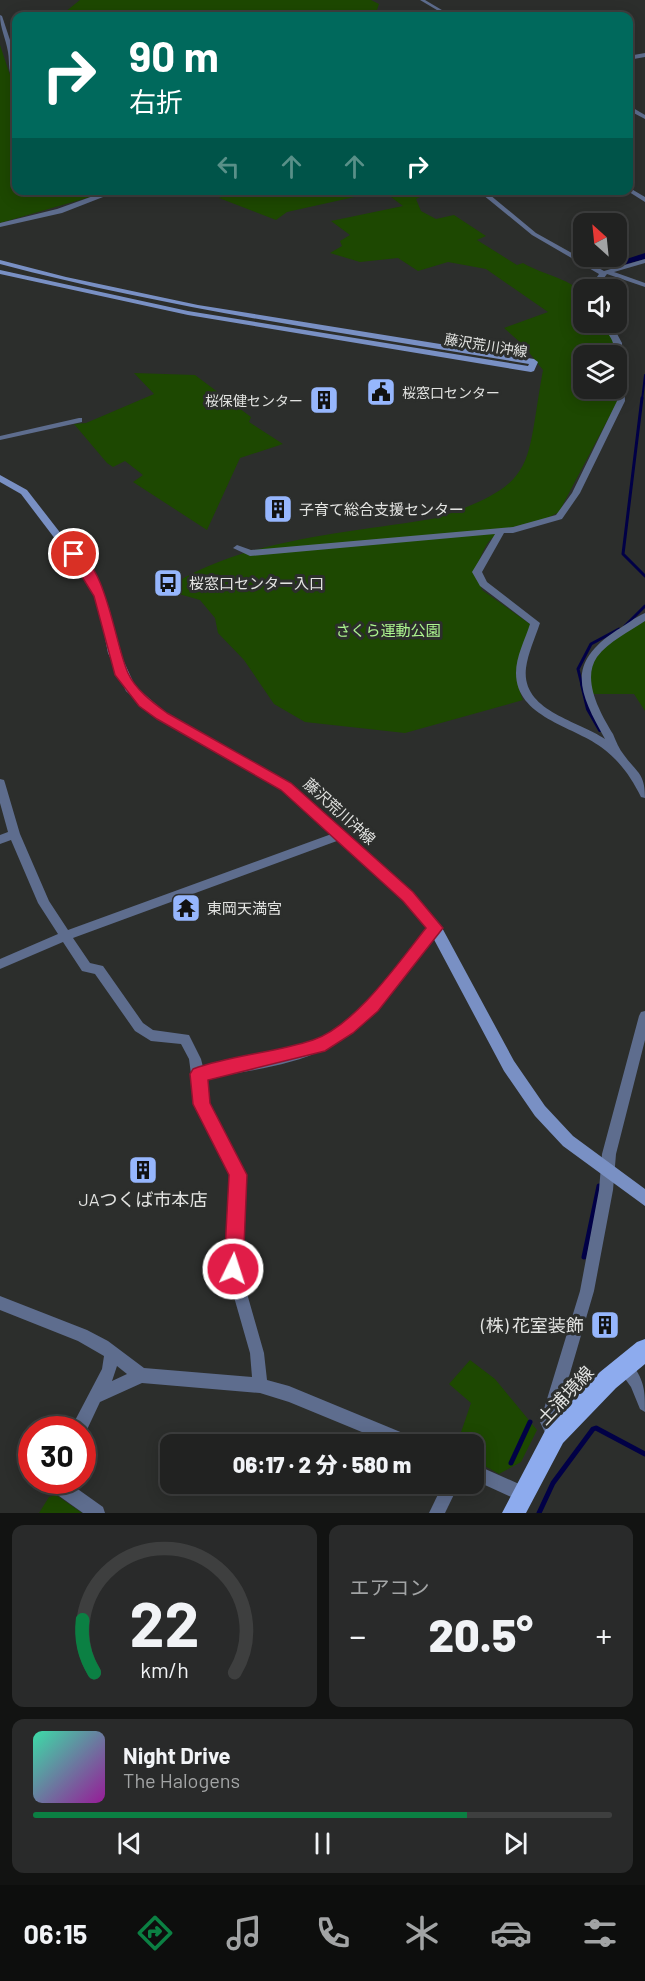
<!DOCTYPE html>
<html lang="ja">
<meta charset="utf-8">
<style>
:root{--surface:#212221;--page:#292a2a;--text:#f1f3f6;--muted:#a2a4a5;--line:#3e3f3f;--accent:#0b8043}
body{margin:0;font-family:Barlow,"Noto Sans JP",sans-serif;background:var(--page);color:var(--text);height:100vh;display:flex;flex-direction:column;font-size:22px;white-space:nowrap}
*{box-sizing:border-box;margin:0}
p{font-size:20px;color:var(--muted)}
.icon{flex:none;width:33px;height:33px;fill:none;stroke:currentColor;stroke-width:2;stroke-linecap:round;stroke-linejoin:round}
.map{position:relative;height:1513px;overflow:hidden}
.side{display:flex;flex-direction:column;gap:12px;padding:12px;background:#121312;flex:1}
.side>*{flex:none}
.guide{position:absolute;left:12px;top:12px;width:621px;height:183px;border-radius:12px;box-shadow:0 3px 15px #0003,0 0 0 2px var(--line);background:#00695c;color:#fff;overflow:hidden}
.needle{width:39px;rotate:333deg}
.buttons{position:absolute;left:573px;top:213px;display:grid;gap:12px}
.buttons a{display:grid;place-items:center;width:54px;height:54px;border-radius:12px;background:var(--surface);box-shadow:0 3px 15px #0003,0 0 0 2px var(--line);font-size:30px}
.speed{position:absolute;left:18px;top:1416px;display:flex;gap:12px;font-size:30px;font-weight:700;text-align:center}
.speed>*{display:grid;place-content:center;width:78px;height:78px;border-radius:50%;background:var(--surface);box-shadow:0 3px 15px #0003,0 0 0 2px var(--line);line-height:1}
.speed .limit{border:9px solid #d22;background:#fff;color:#111}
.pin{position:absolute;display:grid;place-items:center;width:51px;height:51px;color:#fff;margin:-26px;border:3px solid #fff;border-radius:50%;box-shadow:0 2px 6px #0007}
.me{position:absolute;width:66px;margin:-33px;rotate:4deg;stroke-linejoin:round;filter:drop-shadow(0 0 4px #0008)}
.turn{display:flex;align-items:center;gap:21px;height:126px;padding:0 18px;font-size:27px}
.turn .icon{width:78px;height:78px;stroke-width:2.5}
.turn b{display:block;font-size:42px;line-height:51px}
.lanes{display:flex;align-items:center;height:57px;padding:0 18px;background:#0003;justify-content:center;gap:30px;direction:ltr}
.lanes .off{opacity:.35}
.big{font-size:45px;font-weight:800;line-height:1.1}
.side .tile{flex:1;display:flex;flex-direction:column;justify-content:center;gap:9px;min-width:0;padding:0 21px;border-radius:12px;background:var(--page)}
.side .dial{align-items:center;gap:0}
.dial svg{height:156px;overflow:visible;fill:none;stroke:var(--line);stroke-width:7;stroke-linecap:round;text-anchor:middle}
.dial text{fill:var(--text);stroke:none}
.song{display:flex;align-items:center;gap:18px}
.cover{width:72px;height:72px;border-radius:9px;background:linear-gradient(135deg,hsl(160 70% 55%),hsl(300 70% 35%))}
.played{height:6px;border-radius:3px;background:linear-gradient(90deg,var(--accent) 75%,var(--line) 75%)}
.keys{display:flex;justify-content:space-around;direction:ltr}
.heat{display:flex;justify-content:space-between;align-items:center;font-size:33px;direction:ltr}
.side .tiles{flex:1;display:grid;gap:12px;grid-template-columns:1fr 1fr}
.tile:last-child{grid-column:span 2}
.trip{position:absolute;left:160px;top:1434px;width:324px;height:60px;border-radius:12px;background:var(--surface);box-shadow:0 3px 15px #0003,0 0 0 2px var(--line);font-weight:800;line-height:60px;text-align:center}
.tab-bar{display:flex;height:96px;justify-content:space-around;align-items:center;background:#0d0e0d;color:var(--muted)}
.tab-bar .icon{width:42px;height:42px}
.tab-bar .selected{color:var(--accent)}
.tab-bar b{font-size:27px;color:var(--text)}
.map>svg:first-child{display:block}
.green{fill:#1d4801}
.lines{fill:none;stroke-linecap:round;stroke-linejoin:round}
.stream-far3{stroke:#010046;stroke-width:2}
.stream-far2{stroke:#010046;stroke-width:3}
.stream-far1{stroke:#010046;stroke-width:4}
.stream{stroke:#010046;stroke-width:5}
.canal{fill:#010046;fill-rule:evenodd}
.minor{fill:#5e6d8e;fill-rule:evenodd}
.tertiary{fill:#5e6d8e;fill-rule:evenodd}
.secondary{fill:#7990c4;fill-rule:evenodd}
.primary{fill:#8dabee;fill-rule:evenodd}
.route{fill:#e11d48;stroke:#92132f;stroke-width:1.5}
.labels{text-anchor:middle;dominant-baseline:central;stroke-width:6;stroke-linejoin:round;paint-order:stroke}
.far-street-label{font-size:14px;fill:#e2e3e1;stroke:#2c2e2c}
.far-poi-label{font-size:14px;fill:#e2e3e1;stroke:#2c2e2c;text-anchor:start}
.poi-label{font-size:15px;fill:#e2e3e1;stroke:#2c2e2c;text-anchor:start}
.park-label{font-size:15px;fill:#adf690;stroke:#2c2e2c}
.street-label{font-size:15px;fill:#e2e3e1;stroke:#2c2e2c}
.near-poi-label{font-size:18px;fill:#e2e3e1;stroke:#2c2e2c}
.near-street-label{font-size:18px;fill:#e2e3e1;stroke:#2c2e2c}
</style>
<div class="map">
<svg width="645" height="1513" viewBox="0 0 645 1513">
<rect width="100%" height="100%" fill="#2c2e2c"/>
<!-- green -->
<g class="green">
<polygon points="80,0 371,0 379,4 375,16 60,16"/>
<polygon points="0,45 16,93 16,190 111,191 0,223"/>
<path d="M237,190l188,1 3,2 -12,6 5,12 15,8 18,-4 32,21 -9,4 40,25 6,-2c20,12 43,14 60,30l1,29 12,1 17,15 3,17 -32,1v32h32l1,-9v23l-58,110c-21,13 -49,10 -68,27 -7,7 -11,21 -16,30l7,21 48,34c-3,32 -21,41 -7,76l-118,33 -100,-11 -31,-18 -30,-44 -26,-27 -3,-15 -15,-18 -35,-10c71,-51 186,-57 272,-72 103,-35 88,-51 106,-148l-20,-25 -19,-17 44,-16 -62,-43 -38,-7 -30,9 -20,-13 -38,4 -30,-9 12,-7 -2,-5 10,-6 -19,-14 72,-15 -16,-12 -16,3 -3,-3 -81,18 -11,8 -57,-22z"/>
<polygon points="134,373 195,375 251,417 249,422 283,444 240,458 207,530 133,482 143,475 125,461 113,467 107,463 74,424 86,423 154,394"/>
<path d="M645,618v93l-11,-17h-41c-15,-46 25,-51 52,-76z"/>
<polygon points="470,1360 495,1379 537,1430 521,1462 499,1474 474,1460 474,1444 457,1444 471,1403 449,1384"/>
<polygon points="55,1495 59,1497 82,1513 39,1513 49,1497"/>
</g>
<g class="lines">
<!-- stream-far3 -->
<polyline class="stream-far3" points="642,400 645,375"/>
<!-- stream-far2 -->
<g class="stream-far2">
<polyline points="642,398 623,554 645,576"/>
<polyline points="625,626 645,606"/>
<polyline points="582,685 578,669 591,644 619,629"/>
</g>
<!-- stream-far1 -->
<polyline class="stream-far1" points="582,684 588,709 600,730"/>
<!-- stream -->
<g class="stream">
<polyline points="584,1257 599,1186"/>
<polyline points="511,1463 530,1422"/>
<polyline points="539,1513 553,1483 593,1429 596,1428 645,1454"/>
</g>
<!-- canal -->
<polygon class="canal" points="645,253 645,259 612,268 608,265"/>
<!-- minor -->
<g class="minor">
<polygon points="420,0 425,0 452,16 447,16"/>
<path d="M0,15l2,1 12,36 2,32c-9,-9 -6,-21 -8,-32 -2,-13 -8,-24 -8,-37z"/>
<polygon points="628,105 645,115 645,119 628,110"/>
<polygon points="628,187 645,197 645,202 626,190 628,190"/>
<polygon points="477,190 484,190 536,233 604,271 645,259 645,263 614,272 645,283 645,287 607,274 595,290 588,290 599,274 532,235"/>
<path d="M597,322h8l11,10 6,11 3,58 -45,92 -18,26 -49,14h-9l-22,39 5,10 53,41c-5,15 -12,30 -14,45 -5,43 51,52 79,71 -26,-47 -40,-75 12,-109 9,-5 18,-13 28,-17v8c-16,11 -36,20 -48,36 -16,23 4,57 16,77 3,7 6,15 11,21 13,18 21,18 21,43l-4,-1c-10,-20 -21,-36 -40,-50 -28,-21 -85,-30 -85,-74 0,-17 9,-33 14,-49l-50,-38 -8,-14 23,-38 -245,22 -17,-8 4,-3 14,5 262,-23 43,-12 16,-22 45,-92 -1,-45h-1c-1,-19 -6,-21 -18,-34z"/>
<polygon points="79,418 82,418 82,422 0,440 0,436"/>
<path d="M0,779l4,1 1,3 15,51 29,67 19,29 269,-98h8l2,3 -2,3 -272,100 17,25 13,3 40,57 10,7 36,5 12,24 2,8c34,-6 70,-10 103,-22 55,-20 90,-77 125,-120l4,-2 4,2 2,3 -2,3c-33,43 -64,93 -114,118 -37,18 -81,22 -120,30l3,24 37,72 -5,94 24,84 3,27 22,6 126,52 2,6h-26l-102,-42 -29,-9 -118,-10 -42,19 -16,34 -2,-6h-12l32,-61 2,-13 -26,-15 -78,-31v-14l87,34 21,11 36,27 108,9 -2,-24 -24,-84 5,-93 -36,-72 -6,-45 -8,-15 -30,-3 -16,-10 -40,-57 -13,-3 -19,-29 -63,27v-10l58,-25 -20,-31 -27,-63 -11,4v-9l8,-3 -8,-29zM117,1366l10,8 -15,7z"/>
<polygon points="645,1011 645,1040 616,1154 613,1190 594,1291 556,1421 563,1435 561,1441 555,1443 549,1441 540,1422 580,1291 599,1190 602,1154 639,1016 641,1012"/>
<path d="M624,1358c6,3 7,5 11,10 10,16 10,25 10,44l-5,-3 -9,-22 -15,-21 3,-5z"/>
<polygon points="474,1464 528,1488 530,1494 528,1500 522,1502 474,1480"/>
<polygon points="43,1480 65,1480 103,1507 105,1513 83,1513 45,1486"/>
<polygon points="443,1484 459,1484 445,1513 429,1513"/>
</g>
<!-- tertiary -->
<g class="tertiary">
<polygon points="645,53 645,57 628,60 628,56"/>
<polygon points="110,190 121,190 62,213 0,227 0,223 57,209"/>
</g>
<!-- secondary -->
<g class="secondary">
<path d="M0,260l66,17 132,28 336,54 4,3 -4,9 -3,1 -343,-57 -188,-41v-4l188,41 340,55 1,-2c-177,-30 -355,-54 -529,-100z"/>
<polygon points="0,475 27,490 100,584 109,608 120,653 135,686 166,713 290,783 413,893 440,924 514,1061 545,1106 573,1136 645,1189 645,1206 563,1146 535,1116 504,1071 430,932 403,901 282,789 158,719 126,691 108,653 99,608 90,585 21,494 0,482"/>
</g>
<!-- primary -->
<polygon class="primary" points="645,1339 645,1364 616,1388 563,1443 526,1513 502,1513 547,1427 600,1372 637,1342"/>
</g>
<!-- route -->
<path class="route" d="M74,551c32,10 41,94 54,122 7,16 24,29 39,40l124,70 122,109 30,36 -65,83 -25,22 -28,18 -117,29 2,23 37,72 -4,94 -3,7 -7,3 -6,-3 -3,-7 5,-94 -36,-71 -3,-30 3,-5c38,-14 81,-16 120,-29 42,-14 86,-78 113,-112l-23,-27 -122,-111 -124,-71 -18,-13 -24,-31 -21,-79 -26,-42z"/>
<!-- icons -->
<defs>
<g id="civic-square" transform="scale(1.5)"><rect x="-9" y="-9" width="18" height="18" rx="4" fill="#96b6fd" stroke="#2c2e2c"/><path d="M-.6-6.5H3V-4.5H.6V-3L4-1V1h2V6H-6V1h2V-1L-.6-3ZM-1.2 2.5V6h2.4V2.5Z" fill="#111"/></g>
<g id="building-square" transform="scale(1.5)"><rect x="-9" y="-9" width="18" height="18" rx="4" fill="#96b6fd" stroke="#2c2e2c"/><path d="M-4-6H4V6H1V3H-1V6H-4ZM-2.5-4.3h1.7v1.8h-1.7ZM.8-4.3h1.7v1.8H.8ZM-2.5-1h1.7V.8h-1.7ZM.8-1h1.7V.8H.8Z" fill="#111"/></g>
<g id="bus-square" transform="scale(1.5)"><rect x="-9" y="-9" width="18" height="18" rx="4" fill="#96b6fd" stroke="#2c2e2c"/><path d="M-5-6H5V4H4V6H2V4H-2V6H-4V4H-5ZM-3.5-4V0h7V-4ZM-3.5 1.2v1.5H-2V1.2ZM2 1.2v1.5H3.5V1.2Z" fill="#111"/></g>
<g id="temple-square" transform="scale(1.5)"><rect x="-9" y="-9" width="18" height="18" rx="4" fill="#96b6fd" stroke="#2c2e2c"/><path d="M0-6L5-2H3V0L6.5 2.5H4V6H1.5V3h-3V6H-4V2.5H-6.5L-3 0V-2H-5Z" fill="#111"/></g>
</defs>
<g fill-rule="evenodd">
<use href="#civic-square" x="381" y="392"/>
<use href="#building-square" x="324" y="400"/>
<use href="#building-square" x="278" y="509"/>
<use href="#bus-square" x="168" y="583"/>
<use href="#temple-square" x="186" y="908"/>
<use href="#building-square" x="143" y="1170"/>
<use href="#building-square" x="605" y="1325"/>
</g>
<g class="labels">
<!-- far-street labels -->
<g class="far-street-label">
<text transform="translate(486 345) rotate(9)">藤沢荒川沖線</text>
</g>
<!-- far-poi labels -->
<g class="far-poi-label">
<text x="402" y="392">桜窓口センター</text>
<text x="303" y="400" text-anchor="end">桜保健センター</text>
</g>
<!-- poi labels -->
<g class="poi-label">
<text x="299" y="509">子育て総合支援センター</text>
<text x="189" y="583">桜窓口センター入口</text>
<text x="207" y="908">東岡天満宮</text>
</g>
<!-- park labels -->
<g class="park-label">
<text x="388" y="630">さくら運動公園</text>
</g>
<!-- street labels -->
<g class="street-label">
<text transform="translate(340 811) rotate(42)">藤沢荒川沖線</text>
</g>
<!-- near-poi labels -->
<g class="near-poi-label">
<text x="143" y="1199">JAつくば市本店</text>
<text x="584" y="1325" text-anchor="end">(株) 花室装飾</text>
</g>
<!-- near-street labels -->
<g class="near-street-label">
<text transform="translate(565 1395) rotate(-47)">土浦境線</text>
</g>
</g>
</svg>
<div class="buttons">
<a><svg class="needle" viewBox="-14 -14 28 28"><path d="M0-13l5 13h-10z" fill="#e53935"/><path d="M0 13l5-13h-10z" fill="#a2a4a5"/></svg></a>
<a><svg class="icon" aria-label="sound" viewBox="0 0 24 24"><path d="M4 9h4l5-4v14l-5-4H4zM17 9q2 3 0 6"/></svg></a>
<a><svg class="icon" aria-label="layers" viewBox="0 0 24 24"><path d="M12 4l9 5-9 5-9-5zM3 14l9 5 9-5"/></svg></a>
</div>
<div class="speed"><div class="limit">30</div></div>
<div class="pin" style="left:74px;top:554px;background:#d93025"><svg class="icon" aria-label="arrive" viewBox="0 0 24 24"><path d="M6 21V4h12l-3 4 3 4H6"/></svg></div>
<svg class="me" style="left:233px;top:1269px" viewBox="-20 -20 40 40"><circle r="17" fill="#e11d48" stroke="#fff" stroke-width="3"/><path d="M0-11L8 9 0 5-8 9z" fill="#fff"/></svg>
<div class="trip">06:17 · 2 分 · 580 m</div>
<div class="guide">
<div class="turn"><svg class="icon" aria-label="right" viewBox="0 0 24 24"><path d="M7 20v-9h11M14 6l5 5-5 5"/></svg><div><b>90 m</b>右折</div></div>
<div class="lanes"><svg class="icon off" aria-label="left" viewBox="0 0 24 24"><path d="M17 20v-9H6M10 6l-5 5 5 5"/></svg><svg class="icon off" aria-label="ahead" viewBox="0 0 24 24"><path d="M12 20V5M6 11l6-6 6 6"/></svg><svg class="icon off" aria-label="ahead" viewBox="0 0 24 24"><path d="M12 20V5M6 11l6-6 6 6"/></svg><svg class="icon" aria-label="right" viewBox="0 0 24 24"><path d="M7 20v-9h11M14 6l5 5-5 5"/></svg></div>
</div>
</div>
<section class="side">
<div class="tiles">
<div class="tile dial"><svg viewBox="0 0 100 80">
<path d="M14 69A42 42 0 1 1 86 69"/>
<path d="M14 69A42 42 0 0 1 8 42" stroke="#0b8043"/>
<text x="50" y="56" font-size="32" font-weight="700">22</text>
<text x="50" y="72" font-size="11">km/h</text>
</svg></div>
<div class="tile"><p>エアコン</p>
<div class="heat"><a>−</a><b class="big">20.5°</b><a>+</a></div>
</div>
<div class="tile">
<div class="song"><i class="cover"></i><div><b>Night Drive</b><p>The Halogens</p></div></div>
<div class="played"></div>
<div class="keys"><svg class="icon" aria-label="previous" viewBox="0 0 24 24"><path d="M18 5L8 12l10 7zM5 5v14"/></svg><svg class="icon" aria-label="pause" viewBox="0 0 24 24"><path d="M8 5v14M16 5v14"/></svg><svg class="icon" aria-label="next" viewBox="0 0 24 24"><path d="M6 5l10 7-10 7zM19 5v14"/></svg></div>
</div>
</div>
</section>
<nav class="tab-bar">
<b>06:15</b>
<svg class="icon selected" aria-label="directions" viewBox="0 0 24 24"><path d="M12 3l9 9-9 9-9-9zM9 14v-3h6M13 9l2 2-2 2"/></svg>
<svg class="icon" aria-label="music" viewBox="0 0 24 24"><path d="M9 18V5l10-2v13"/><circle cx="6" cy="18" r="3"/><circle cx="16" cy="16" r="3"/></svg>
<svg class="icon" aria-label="phone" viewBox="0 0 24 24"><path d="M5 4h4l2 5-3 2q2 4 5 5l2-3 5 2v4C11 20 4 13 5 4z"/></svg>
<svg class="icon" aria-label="climate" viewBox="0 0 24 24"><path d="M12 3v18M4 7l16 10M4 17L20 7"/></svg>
<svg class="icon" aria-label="car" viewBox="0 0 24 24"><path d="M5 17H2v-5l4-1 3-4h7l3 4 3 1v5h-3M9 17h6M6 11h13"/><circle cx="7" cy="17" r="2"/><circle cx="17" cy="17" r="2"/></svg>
<svg class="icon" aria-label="filters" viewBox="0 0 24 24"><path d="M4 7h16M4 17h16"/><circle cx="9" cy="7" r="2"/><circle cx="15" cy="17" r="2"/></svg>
</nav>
